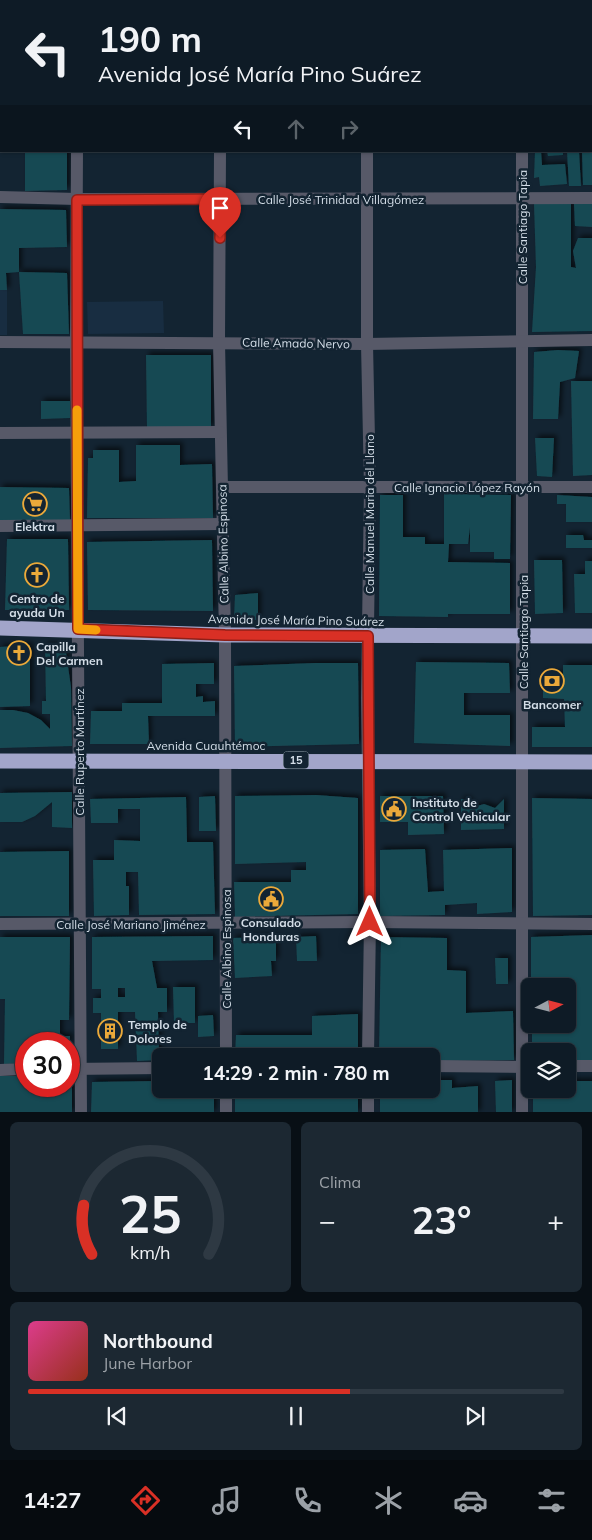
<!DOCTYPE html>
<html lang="es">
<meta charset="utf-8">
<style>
:root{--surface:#0e1b26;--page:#1c2832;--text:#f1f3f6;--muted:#9ba1a7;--line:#2e3943;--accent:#d93025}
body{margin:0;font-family:Mulish,sans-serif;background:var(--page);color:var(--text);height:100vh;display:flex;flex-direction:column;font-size:19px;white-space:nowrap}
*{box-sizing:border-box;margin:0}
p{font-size:16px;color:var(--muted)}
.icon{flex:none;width:28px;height:28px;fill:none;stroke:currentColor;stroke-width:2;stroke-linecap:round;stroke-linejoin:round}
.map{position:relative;height:1112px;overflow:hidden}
.sheet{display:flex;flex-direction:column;gap:10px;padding:10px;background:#080f15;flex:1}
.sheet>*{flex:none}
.guide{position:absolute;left:0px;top:0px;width:592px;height:152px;box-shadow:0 1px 4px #0004,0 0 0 1px var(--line);background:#0e1b26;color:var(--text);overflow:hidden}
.needle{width:32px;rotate:83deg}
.tools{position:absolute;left:521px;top:978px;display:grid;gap:10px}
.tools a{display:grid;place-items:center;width:55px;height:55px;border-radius:8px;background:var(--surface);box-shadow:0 1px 4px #0004,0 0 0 1px var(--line);font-size:25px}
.speed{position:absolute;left:15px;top:1032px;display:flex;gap:10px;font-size:25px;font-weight:700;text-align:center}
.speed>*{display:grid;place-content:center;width:65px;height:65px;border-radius:50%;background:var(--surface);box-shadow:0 1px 4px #0004,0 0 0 1px var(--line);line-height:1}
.speed .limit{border:8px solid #d22;background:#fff;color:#111}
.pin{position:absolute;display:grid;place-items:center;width:42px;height:42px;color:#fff;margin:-51px -21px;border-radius:50% 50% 50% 0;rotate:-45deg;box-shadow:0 0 5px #0007}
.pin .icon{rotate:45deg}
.me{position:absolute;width:55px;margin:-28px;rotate:0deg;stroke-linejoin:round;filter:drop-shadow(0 0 4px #0008)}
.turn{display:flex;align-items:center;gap:18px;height:105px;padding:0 15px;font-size:22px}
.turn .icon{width:65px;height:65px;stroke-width:2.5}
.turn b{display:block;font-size:35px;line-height:42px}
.lanes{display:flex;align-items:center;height:48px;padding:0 15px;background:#0003;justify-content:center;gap:25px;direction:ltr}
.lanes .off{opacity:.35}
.big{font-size:38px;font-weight:700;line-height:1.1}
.sheet .tile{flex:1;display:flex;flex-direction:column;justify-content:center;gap:8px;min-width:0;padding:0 18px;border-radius:8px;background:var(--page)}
.sheet .dial{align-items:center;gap:0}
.dial svg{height:130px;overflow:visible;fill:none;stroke:var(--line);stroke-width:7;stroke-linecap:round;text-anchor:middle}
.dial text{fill:var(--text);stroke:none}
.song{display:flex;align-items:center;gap:15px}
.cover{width:60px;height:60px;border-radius:8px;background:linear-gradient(135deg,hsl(330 70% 55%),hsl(10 70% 35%))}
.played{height:5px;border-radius:2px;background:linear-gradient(90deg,var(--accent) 60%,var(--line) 60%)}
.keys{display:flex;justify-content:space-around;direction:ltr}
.heat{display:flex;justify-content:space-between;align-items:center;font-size:28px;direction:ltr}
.sheet .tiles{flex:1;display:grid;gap:10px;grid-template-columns:1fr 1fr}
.tile:last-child{grid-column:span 2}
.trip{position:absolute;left:152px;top:1048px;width:288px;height:50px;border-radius:8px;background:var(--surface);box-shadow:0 1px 4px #0004,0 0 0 1px var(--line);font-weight:700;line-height:50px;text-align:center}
.tab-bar{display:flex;height:80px;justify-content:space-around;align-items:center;background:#060b0f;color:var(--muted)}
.tab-bar .icon{width:35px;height:35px}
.tab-bar .on{color:var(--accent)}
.tab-bar b{font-size:22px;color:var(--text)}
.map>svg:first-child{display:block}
.built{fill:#182d41}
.building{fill:#184953;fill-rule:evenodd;filter:url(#shadow)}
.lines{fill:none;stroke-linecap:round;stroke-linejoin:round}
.minor{stroke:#575968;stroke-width:12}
.highway{stroke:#a2a5ca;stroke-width:15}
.route-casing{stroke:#8d1f18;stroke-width:12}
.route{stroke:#d93025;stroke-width:9}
.slow{stroke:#f59e0b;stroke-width:9}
.labels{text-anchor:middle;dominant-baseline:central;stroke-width:5;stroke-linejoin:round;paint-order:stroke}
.shield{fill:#132432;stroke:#99a6b1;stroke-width:1}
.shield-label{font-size:11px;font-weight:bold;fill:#d3dde7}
.street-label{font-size:12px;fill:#d3dde7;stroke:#132432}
.poi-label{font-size:12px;font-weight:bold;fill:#d3dde7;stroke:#132432}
</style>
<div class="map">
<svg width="592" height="1113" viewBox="0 0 592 1113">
<defs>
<filter id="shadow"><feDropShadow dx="3" dy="-3" stdDeviation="2.5" flood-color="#0009"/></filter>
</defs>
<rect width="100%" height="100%" fill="#132432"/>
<!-- built -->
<g class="built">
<rect x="0" y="290" width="7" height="45"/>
<polygon points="163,301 164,333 88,334 87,302"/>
</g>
<!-- building -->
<g class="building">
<polygon points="25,151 67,151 67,190 25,191"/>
<polygon points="535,151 541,151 542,165 565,164 567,184 540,186 539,177 534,178"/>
<polygon points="547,151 563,151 563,155 548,156"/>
<polygon points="567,151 579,151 581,186 569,186"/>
<polygon points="582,151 592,151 592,185 583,185"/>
<polygon points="571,203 571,267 576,268 573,251 578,238 592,238 592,331 532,332 536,267 534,204"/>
<polygon points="574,204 592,204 592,227 575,226"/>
<polygon points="0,209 66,210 67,247 19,248 19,272 6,273 7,290 0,290"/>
<polygon points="19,272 67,273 69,334 23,334"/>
<polygon points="558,350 579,351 575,378 560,382 558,419 533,419 534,352"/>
<polygon points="146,355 211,355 211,428 147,428"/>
<polygon points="571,381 592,381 592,475 573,476"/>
<polygon points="41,401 70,401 70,418 41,419"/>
<polygon points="535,438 554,438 552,477 537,476"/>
<polygon points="136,445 180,445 180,465 212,464 213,518 87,518 88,458 93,458 93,450 119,450 119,482 136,481"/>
<polygon points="0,487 69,488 70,521 0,521"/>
<polygon points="444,494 511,495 510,559 494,559 494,552 470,552 470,527 468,544 449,544 448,562 510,563 510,614 448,614 448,617 379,616 380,495 403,495 403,537 425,537 425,544 444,544"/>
<polygon points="557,495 592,497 592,522 566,522 566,504 557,504"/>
<polygon points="566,535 583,535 584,540 592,540 592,548 566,548"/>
<polygon points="7,539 68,539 69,610 5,610"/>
<polygon points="212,540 213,611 88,610 87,542"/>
<polygon points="534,560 562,560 563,613 535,614"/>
<polygon points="585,561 592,561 592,613 575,613 574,574 585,574"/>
<polygon points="258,593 258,620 234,619 235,595"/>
<polygon points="30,645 30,706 0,707 0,647"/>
<polygon points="45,645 65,646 71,687 72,746 0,748 0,710 13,710 28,713 41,720 50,729 50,714 42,714 42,701 46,701"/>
<polygon points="416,662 509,663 510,693 464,693 464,715 510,715 510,746 414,743"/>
<polygon points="214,663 214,684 196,684 196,697 203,696 203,702 215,701 215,716 148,716 149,744 90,744 91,711 122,711 122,703 162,703 162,664"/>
<polygon points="315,663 358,663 359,744 235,747 234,666"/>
<polygon points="563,665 592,665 592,747 532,747 532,727 565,727 564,699 543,698 543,673 563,674"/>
<polygon points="72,792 72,828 52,827 52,802 35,816 22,822 0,822 0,793"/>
<polygon points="316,795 358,798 358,914 235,917 234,882 291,882 291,870 306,870 306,862 235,864 235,796"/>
<polygon points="215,796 216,831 199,831 199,797"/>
<polygon points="380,796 443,796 444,834 408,835 408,822 380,822"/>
<polygon points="186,797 187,842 213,842 215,914 139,915 138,872 126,872 126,886 129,886 129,915 94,916 93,860 114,860 114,840 140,841 140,809 118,809 118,823 91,823 90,799"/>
<polygon points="532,798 592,799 592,915 533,916"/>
<polygon points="461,799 467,799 474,807 484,804 495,808 504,799 504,829 461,830"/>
<polygon points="512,848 512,912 477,914 477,903 445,905 445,915 380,916 380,850 425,849 428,892 444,891 443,850"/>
<polygon points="69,851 69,916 0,916 0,852"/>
<polygon points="592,935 592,1060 568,1060 568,1051 532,1051 532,1024 568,1024 568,986 531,986 531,937"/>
<path d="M213,936v24l-61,1 5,27h10v24h-9l1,48 -22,1 -2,-49h-17v37h-17v-36h-8v-15h8v-9h-9v-52zM118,988h7v9h-7z"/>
<polygon points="316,936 317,961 297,961 296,937"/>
<polygon points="0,937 70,937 69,1020 60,1020 60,1036 70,1036 70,1044 26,1044 26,1063 4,1064 5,999 0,999"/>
<polygon points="276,937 276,961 271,961 272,976 235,978 233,938"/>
<polygon points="381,937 447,938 447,970 466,971 466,1013 513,1011 514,1060 431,1061 431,1056 379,1056"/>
<polygon points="495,958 508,958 508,984 496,984"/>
<polygon points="173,987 195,987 195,1023 174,1023"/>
<polygon points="358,1014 358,1056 235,1056 236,1035 312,1035 312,1016"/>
<polygon points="213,1015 214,1036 198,1037 198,1016"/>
<polygon points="0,1076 26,1076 26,1086 69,1086 69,1077 72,1080 72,1113 0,1113"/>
<polygon points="431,1080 452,1080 452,1088 478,1086 478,1113 380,1113 380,1089 431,1089"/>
<polygon points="512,1080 512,1113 496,1113 495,1081"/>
<polygon points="156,1081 161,1081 161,1089 214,1089 214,1113 91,1113 92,1082"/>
<polygon points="568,1081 592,1081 592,1113 533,1113 533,1089 568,1089"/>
<rect x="235" y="1089" width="123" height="24"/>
</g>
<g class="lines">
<!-- minor -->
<g class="minor">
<polyline points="221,0 221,1"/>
<polyline points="76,1 76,0"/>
<polyline points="367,1 367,0"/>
<polyline points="522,1 522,0"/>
<polyline points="0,50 1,50"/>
<polyline points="591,51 592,51"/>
<polyline points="77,151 76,342 81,1113"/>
<polyline points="220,151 219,342 225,635 226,1056"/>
<polyline points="367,151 367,344 370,487 367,698 370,922 368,1056"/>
<polyline points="522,151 522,1113"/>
<polyline points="0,197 77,199 592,198"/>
<polyline points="0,342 367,344 592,340"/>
<polyline points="0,433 220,432"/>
<polyline points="222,487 592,487"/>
<polyline points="0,526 223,524"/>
<polyline points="0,924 370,922 592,924"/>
<polyline points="431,1066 530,1067"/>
<polyline points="568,1066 592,1066"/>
<polyline points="69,1069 161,1068"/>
<polyline points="0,1070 26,1069"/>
<polyline points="226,1089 226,1113"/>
<polyline points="368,1089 368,1113"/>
</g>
<!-- highway -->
<g class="highway">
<polyline points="0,628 225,635 592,636"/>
<polyline points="0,761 592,762"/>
</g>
</g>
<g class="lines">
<!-- route casing -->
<g class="route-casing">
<polyline id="route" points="220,238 221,199 77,200 78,629 225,635 368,636 370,922"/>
</g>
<!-- route -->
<use href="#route" class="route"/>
<!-- slow -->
<polyline class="slow" points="77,410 78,629 96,630"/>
</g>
<!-- icons -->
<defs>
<g id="supermarket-ring" transform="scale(1.25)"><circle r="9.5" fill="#132432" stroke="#eba93a" stroke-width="1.5"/><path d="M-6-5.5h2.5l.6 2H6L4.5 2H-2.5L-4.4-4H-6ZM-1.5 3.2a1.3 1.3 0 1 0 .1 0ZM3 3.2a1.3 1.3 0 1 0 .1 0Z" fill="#eba93a"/></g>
<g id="church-ring" transform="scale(1.25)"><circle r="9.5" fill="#132432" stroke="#eba93a" stroke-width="1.5"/><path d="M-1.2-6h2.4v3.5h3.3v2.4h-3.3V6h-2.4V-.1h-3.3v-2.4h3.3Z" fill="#eba93a"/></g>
<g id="bank-ring" transform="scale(1.25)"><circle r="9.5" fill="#132432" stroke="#eba93a" stroke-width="1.5"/><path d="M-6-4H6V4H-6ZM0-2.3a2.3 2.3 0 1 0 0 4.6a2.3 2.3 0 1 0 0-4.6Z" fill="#eba93a"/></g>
<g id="civic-ring" transform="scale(1.25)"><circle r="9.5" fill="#132432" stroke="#eba93a" stroke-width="1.5"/><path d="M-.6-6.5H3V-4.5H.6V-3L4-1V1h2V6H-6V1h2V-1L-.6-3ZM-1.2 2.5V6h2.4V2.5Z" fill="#eba93a"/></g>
<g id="building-ring" transform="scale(1.25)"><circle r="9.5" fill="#132432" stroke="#eba93a" stroke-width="1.5"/><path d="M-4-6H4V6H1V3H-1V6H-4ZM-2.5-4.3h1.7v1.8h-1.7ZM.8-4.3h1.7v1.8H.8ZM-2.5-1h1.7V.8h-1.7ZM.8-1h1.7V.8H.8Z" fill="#eba93a"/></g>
</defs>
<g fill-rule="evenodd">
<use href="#supermarket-ring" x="35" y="504"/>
<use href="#church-ring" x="37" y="575"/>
<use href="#church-ring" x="19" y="653"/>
<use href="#bank-ring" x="552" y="681"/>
<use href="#civic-ring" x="394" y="809"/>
<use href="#civic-ring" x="271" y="899"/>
<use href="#building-ring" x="110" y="1031"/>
</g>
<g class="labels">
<!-- shield labels -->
<rect class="shield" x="283.5" y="751.5" width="25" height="17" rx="4"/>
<g class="shield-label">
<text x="296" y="760">15</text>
</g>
<!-- street labels -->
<g class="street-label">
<text x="341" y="199">Calle José Trinidad Villagómez</text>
<text transform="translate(522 227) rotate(-90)">Calle Santiago Tapia</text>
<text transform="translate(296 343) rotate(1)">Calle Amado Nervo</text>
<text x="467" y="487">Calle Ignacio López Rayón</text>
<text transform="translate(369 514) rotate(-90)">Calle Manuel Maria del Llano</text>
<text transform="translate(223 544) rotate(-91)">Calle Albino Espinosa</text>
<text transform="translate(296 620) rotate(1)">Avenida José María Pino Suárez</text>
<text transform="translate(523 632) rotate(-90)">Calle Santiago Tapia</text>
<text x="206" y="745">Avenida Cuauhtémoc</text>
<text transform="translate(79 752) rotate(-90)">Calle Ruperto Martínez</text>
<text x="131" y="924">Calle José Mariano Jiménez</text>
<text transform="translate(226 949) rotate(-90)">Calle Albino Espinosa</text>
</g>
<!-- poi labels -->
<g class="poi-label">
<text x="35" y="526">Elektra</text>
<text x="37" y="598">Centro de<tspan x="37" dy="14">ayuda Un</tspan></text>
<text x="36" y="646" text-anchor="start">Capilla<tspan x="36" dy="14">Del Carmen</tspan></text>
<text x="552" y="704">Bancomer</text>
<text x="412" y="802" text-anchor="start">Instituto de<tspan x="412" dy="14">Control Vehicular</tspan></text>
<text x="271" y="922">Consulado<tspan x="271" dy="14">Honduras</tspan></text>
<text x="128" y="1024" text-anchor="start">Templo de<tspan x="128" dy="14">Dolores</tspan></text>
</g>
</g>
</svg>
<div class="tools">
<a><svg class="needle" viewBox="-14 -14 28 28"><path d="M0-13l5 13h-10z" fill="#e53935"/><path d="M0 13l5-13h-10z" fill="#9ba1a7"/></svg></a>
<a><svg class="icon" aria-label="layers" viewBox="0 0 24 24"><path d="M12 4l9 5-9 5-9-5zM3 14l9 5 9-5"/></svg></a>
</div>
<div class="speed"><div class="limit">30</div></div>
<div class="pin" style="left:220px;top:238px;background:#d93025"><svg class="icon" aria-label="arrive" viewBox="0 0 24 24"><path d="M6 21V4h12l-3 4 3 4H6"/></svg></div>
<svg class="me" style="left:370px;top:922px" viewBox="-20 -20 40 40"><path d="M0-17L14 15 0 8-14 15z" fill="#d93025" stroke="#fff" stroke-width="4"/></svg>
<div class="trip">14:29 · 2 min · 780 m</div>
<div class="guide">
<div class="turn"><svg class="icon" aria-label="left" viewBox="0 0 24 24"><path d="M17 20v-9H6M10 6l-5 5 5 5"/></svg><div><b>190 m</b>Avenida José María Pino Suárez</div></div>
<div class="lanes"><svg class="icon" aria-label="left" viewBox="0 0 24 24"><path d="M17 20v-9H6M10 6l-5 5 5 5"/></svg><svg class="icon off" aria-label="ahead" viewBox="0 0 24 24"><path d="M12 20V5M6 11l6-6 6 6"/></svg><svg class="icon off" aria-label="right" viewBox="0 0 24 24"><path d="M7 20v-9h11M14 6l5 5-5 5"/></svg></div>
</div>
</div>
<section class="sheet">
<div class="tiles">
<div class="tile dial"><svg viewBox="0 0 100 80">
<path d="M14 69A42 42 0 1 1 86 69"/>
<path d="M14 69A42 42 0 0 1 9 39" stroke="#d93025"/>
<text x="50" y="56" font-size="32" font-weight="700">25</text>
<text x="50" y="72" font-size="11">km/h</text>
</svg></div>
<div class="tile"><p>Clima</p>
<div class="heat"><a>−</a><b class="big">23°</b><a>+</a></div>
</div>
<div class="tile">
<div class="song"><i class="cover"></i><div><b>Northbound</b><p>June Harbor</p></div></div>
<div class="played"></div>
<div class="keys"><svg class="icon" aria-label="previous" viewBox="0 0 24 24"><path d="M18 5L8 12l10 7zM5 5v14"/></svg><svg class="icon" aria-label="pause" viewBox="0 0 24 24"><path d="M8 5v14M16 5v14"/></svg><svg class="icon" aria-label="next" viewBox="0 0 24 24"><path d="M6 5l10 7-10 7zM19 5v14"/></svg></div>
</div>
</div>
</section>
<nav class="tab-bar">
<b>14:27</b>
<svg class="icon on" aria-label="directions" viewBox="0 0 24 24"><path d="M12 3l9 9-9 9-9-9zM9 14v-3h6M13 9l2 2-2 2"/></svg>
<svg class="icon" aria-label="music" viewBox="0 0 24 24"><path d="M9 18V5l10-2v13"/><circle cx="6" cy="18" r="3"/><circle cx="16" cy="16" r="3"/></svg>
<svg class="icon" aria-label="phone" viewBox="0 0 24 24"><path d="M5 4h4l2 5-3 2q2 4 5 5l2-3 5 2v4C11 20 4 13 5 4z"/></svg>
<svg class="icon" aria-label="climate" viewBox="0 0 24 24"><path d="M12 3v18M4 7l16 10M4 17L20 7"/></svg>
<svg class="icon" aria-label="car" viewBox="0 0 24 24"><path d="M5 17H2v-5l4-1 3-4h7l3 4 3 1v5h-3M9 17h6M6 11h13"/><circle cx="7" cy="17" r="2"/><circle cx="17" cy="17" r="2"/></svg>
<svg class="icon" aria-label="filters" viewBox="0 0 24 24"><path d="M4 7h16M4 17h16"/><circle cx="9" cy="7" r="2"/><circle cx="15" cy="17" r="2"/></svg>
</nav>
